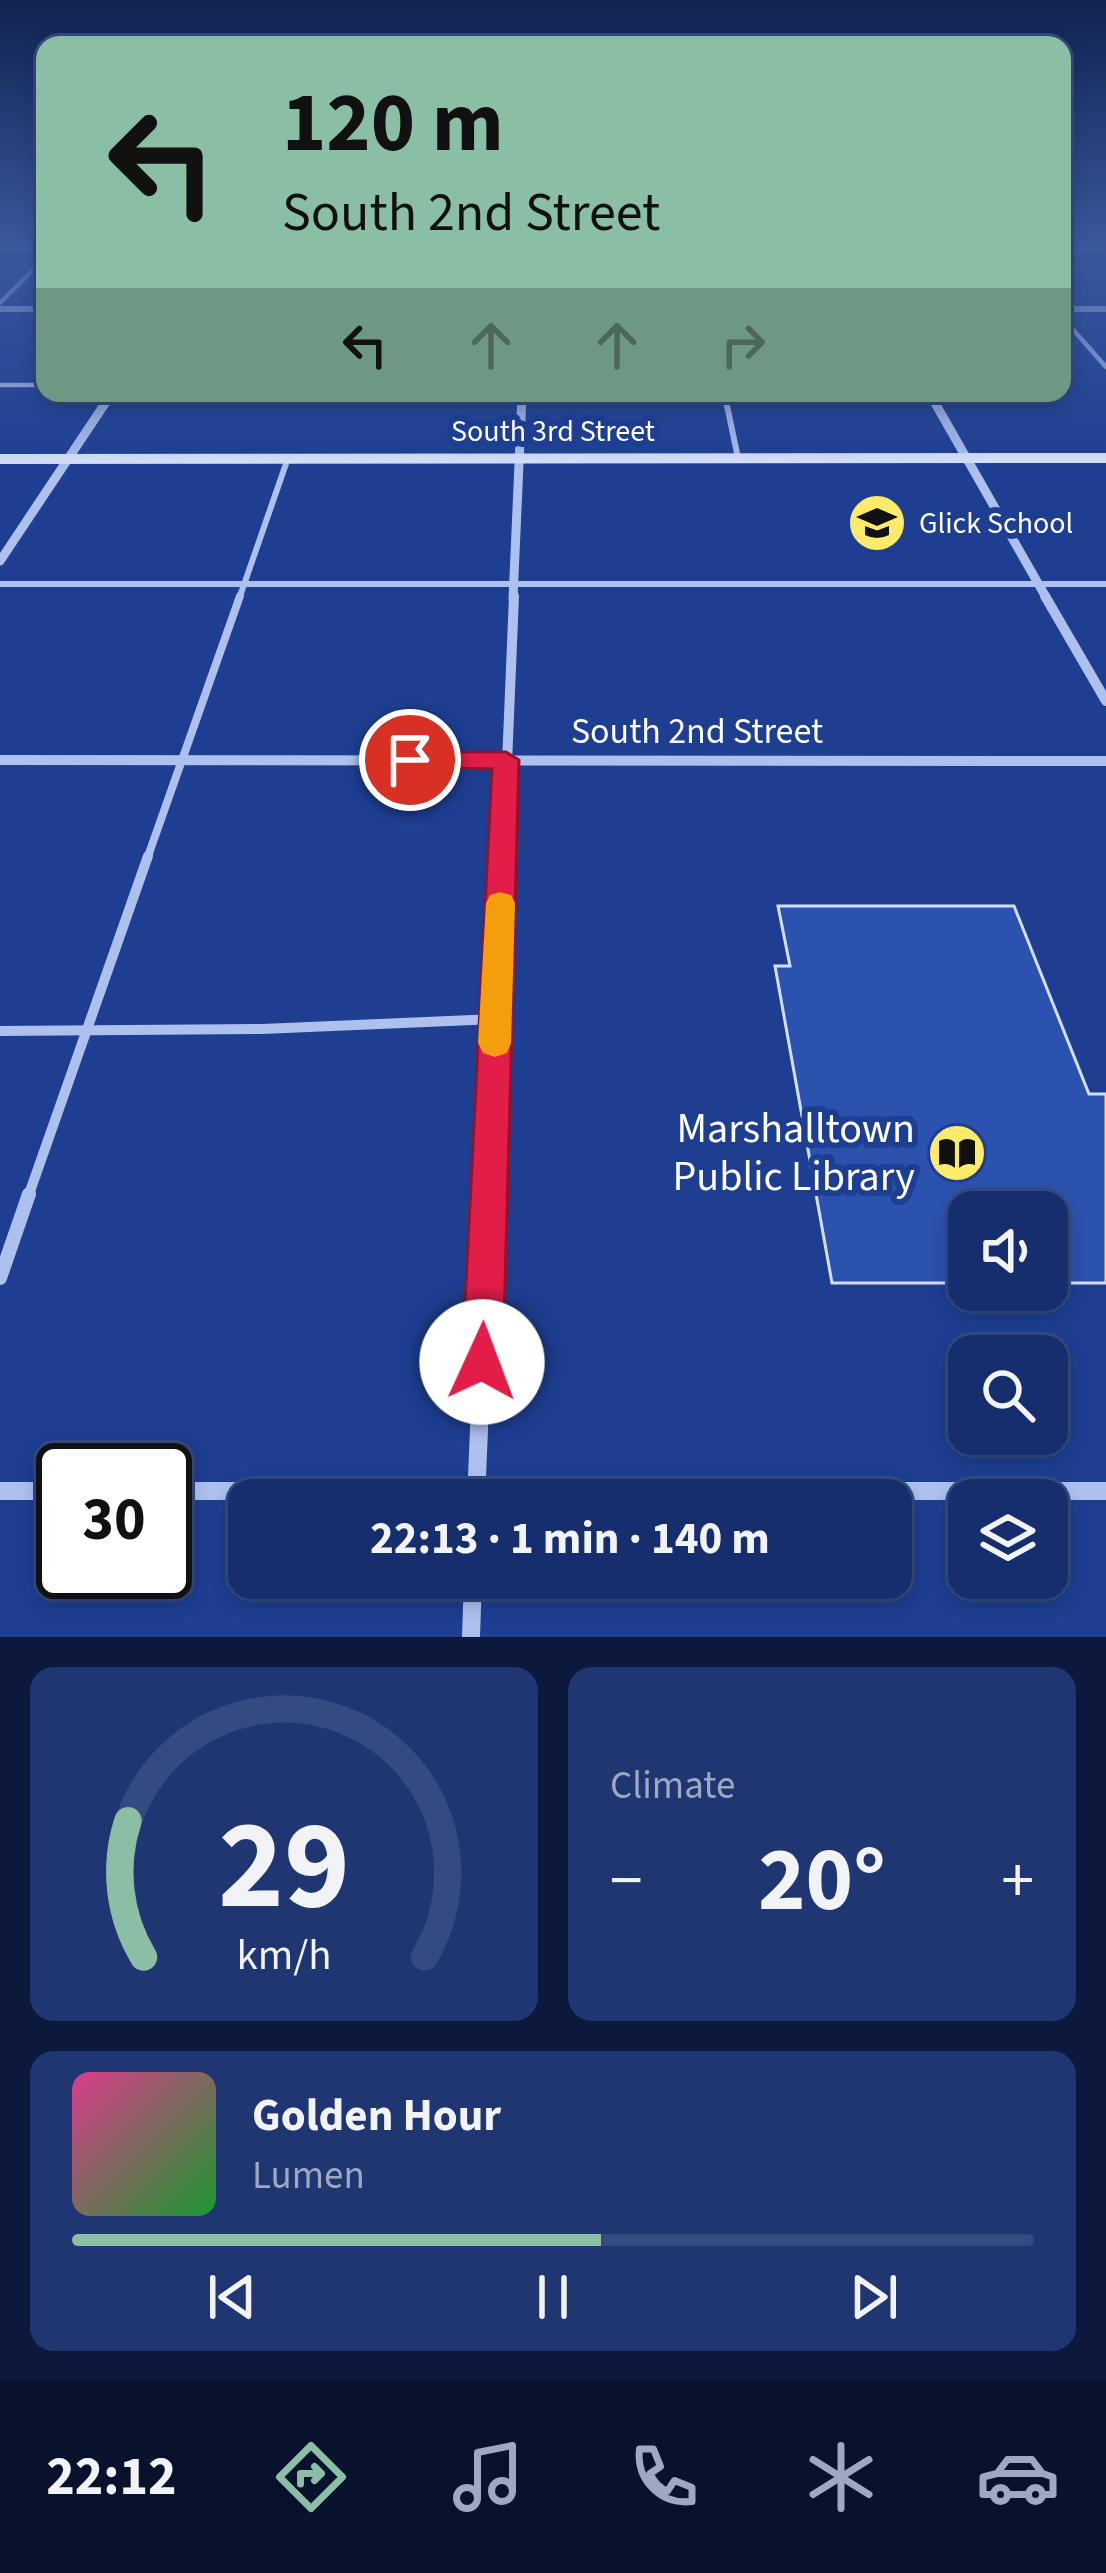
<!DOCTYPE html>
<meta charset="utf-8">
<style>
:root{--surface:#162e6d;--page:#1f3672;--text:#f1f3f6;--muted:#9ea8c2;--line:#354a80;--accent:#8abfa5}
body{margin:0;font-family:"Source Sans 3",sans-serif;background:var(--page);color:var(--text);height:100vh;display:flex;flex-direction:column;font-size:45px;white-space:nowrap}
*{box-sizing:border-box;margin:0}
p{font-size:39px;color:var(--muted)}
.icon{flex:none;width:66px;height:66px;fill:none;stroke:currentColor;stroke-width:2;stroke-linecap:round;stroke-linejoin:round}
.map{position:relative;height:1637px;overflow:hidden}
.sheet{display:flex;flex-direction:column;gap:30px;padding:30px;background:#0c193c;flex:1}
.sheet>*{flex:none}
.banner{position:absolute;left:36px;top:36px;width:1035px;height:366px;border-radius:24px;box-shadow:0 6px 18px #0003,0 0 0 3px var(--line);background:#8abfa5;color:#111;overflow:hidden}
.tools{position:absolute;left:948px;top:1191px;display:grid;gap:24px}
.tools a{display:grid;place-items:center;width:120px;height:120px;border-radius:24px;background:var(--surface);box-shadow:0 6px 18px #0003,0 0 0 3px var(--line);font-size:60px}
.speed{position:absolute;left:36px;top:1443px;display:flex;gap:24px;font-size:60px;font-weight:700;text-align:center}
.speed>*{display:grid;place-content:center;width:156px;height:156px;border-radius:50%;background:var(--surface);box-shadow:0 6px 18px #0003,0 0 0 3px var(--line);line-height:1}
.speed .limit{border:6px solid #111;border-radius:18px;background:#fff;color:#111}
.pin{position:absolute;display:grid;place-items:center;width:102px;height:102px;color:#fff;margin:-51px;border:6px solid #fff;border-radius:50%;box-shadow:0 3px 12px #0007}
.me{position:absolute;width:132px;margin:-66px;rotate:2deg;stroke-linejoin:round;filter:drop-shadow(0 0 9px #0008)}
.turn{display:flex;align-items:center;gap:42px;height:252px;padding:0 48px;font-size:54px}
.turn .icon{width:156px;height:156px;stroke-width:2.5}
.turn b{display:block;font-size:84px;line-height:102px}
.lanes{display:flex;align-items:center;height:114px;padding:0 48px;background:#0003;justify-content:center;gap:60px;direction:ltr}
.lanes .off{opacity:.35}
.big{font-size:90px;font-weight:700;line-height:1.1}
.sheet .tile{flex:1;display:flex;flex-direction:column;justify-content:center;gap:18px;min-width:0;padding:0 42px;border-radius:24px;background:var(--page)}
.sheet .dial{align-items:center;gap:0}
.dial svg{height:312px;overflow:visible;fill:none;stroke:var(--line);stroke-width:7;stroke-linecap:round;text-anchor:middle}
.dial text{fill:var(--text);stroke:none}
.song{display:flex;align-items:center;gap:36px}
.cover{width:144px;height:144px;border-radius:18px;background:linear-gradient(135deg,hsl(330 70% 55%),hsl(130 70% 35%))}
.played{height:12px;border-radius:6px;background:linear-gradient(90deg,var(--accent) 55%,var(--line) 55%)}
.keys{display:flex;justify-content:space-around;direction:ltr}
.heat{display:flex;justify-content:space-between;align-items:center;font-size:66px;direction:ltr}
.sheet .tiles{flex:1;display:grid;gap:30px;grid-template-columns:1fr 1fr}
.tile:last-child{grid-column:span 2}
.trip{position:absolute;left:228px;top:1479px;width:684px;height:120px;border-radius:24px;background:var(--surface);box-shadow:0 6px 18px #0003,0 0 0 3px var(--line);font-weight:700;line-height:120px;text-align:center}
.dock{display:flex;height:192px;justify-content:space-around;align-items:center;background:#09122c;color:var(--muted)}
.dock .icon{width:84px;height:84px}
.dock .on{color:var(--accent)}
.dock b{font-size:54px;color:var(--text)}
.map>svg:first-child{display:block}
.building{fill:#2c52af;stroke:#d3defa;stroke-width:3}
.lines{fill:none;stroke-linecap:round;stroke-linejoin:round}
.service-far4{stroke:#adc0ee;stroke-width:4.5}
.service-far3{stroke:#adc0ee;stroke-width:6}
.service-far2{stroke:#adc0ee;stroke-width:8}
.service-far1{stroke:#adc0ee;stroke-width:10}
.service{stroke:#adc0ee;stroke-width:14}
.minor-far4{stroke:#adc0ee;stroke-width:6}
.minor-far3{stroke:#adc0ee;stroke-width:9}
.minor-far2{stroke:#adc0ee;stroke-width:10}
.minor-far1{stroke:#adc0ee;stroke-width:14}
.minor{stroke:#adc0ee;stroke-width:18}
.secondary{fill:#d9e3fa;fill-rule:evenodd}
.route{fill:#e11d48;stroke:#92132f;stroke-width:3}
.slow{fill:#f59e0b}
.labels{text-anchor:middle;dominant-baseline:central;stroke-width:12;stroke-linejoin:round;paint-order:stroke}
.far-street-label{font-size:30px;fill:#fff;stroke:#1d3e91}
.far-poi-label{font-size:30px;fill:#fff;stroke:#1d3e91;text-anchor:start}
.street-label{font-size:36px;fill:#fff;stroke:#1d3e91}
.near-poi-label{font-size:42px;fill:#fff;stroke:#1d3e91;text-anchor:end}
</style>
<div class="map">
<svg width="1106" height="1637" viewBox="0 0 1106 1637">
<rect width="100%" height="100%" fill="#1d3e91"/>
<!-- building -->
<polygon class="building" points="778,906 1014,906 1089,1094 1106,1094 1106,1283 1047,1283 1047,1212 969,1212 969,1283 832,1283 775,966 790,966"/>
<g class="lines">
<!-- service-far4 -->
<g class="service-far4">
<polyline points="0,249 45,249"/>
<polyline points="1062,249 1106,249"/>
<polyline points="0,303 45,258"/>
<polyline points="1062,317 1106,367"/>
<polyline points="0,385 45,385"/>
<polyline points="724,393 725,399"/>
</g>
<!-- service-far3 -->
<g class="service-far3">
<polyline points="725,396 738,458"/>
<polyline points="0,584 1106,584"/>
<polyline points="239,599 288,458"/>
</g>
<!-- service-far2 -->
<polyline class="service-far2" points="147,859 240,596"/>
<!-- service-far1 -->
<g class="service-far1">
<polyline points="0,1031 262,1029 496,1019"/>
<polyline points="28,1197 148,856"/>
</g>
<!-- service -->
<polyline class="service" points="0,1278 29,1194"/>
<!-- minor-far4 -->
<g class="minor-far4">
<polyline points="0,309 45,309"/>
<polyline points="1062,309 1106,309"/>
<polyline points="929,393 932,399"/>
<polyline points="108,399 112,393"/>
<polyline points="522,399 522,393"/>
</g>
<!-- minor-far3 -->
<g class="minor-far3">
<polyline points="931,396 1047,599"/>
<polyline points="0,561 110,396"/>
<polyline points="513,599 522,396"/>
</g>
<!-- minor-far2 -->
<g class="minor-far2">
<polyline points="1045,596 1106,701"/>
<polyline points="0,760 1106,761"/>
<polyline points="503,859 514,596"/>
</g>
<!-- minor-far1 -->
<polyline class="minor-far1" points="489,1197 503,856"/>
<!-- minor -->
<g class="minor">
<polyline points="0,1491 63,1491"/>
<polyline points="165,1491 1106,1491"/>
<polyline points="476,1500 489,1194"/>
<polyline points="471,1637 473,1578"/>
</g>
<!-- secondary -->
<polygon class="secondary" points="1106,453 1106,463 0,464 0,454"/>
</g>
<!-- sky -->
<linearGradient id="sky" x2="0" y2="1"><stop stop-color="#102250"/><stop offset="0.52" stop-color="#3a589d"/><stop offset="1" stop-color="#3a589d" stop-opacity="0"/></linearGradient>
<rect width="1106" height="473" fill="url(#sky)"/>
<!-- route -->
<polygon class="route" points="410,752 506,752 519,760 503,1362 497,1376 482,1382 468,1376 462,1362 492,769 401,767 397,760 401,754"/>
<!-- slow -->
<polygon class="slow" points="500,892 511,895 515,903 511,1043 507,1053 495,1057 483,1053 478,1043 486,903 490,895"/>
<!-- icons -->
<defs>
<g id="school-disc" transform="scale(3)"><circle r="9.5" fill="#feea6b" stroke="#1d3e91"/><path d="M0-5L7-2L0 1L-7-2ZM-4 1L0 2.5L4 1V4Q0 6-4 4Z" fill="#111"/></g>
<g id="library-disc" transform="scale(3)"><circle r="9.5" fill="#feea6b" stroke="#1d3e91"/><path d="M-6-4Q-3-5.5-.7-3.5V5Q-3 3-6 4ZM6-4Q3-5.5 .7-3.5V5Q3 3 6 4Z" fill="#111"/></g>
</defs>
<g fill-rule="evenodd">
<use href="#school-disc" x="877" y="523"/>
<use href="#library-disc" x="957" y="1153"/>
</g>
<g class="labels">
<!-- far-street labels -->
<g class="far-street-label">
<text x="553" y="431">South 3rd Street</text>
</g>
<!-- far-poi labels -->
<g class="far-poi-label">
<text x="919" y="523">Glick School</text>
</g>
<!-- street labels -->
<g class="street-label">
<text x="697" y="731">South 2nd Street</text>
</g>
<!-- near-poi labels -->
<g class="near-poi-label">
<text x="915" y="1129">Marshalltown<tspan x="915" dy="48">Public Library</tspan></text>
</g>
</g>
</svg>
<div class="tools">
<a><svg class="icon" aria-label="sound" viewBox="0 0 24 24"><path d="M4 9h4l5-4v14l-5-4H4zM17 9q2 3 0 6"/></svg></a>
<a><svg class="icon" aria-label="search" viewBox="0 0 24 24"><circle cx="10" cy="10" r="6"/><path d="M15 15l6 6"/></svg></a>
<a><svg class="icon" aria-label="layers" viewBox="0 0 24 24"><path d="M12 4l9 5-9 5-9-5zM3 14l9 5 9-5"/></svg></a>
</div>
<div class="speed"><div class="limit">30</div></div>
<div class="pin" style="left:410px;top:760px;background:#d93025"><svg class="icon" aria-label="arrive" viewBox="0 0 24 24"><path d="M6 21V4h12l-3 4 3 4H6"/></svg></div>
<svg class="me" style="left:482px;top:1362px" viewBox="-20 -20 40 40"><circle r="19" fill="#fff"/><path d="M0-13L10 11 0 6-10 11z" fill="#e11d48"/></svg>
<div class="trip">22:13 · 1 min · 140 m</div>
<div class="banner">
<div class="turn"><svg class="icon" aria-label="left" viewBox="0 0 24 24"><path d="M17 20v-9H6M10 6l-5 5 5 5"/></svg><div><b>120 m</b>South 2nd Street</div></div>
<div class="lanes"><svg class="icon" aria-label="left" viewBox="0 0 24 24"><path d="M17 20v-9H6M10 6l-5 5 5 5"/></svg><svg class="icon off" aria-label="ahead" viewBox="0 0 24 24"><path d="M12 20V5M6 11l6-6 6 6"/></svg><svg class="icon off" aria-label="ahead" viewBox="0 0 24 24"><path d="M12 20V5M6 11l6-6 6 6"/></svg><svg class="icon off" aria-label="right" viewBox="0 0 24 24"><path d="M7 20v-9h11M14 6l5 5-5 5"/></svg></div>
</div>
</div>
<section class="sheet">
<div class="tiles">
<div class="tile dial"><svg viewBox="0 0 100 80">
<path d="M14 69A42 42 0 1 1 86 69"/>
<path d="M14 69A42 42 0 0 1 10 34" stroke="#8abfa5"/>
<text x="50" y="56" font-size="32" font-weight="700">29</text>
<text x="50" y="72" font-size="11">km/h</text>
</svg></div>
<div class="tile"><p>Climate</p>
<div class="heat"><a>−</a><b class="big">20°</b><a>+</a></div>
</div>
<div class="tile">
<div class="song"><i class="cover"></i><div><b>Golden Hour</b><p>Lumen</p></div></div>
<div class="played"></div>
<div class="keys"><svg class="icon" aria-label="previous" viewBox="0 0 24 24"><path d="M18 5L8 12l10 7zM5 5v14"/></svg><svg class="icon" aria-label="pause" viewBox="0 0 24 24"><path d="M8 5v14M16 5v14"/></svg><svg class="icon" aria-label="next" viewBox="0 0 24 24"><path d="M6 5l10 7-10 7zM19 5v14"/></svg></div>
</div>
</div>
</section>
<nav class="dock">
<b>22:12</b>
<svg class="icon on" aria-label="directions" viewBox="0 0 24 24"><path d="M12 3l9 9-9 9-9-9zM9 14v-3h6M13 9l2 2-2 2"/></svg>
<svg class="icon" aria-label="music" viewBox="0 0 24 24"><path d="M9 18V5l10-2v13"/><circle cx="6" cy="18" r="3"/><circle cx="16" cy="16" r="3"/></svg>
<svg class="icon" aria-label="phone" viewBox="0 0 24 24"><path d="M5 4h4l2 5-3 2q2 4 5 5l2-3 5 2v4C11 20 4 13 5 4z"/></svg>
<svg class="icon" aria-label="climate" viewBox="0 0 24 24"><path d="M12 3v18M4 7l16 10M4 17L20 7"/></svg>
<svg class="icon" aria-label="car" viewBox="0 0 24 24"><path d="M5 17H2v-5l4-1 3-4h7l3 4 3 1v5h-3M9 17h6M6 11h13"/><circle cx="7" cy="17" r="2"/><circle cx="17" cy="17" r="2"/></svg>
</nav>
